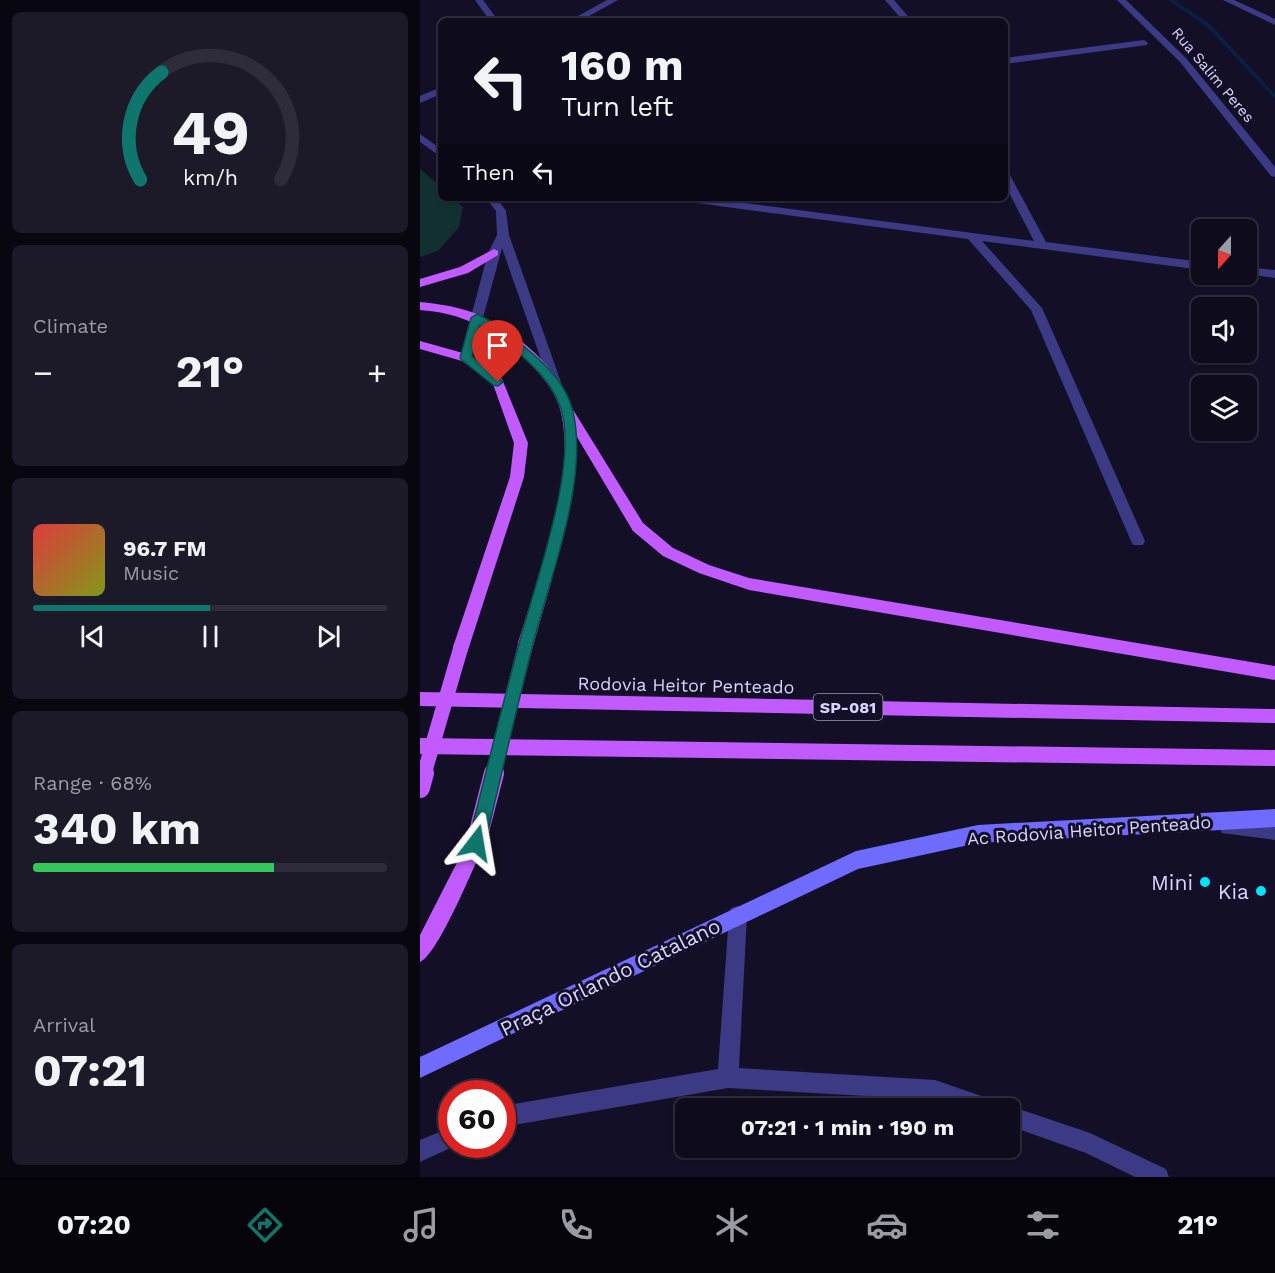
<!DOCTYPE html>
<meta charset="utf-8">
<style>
:root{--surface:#0e0b1c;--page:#1c1929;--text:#f1f3f6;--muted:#9b9ba3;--line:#2e2b3b;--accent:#0f766e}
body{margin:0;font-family:"Work Sans",sans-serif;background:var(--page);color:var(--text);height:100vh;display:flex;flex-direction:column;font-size:22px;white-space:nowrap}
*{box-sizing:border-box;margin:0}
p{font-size:20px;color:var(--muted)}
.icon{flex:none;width:33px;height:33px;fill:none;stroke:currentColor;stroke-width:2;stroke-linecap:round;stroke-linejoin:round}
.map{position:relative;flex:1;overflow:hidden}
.details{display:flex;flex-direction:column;gap:12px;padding:12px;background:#08060f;width:420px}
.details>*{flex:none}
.banner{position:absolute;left:18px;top:18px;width:570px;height:183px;border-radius:9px;box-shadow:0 2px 4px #0004,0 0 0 2px var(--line);background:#0e0b1c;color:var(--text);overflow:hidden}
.needle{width:39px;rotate:201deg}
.fabs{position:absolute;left:771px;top:219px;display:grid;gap:12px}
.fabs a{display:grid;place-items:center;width:66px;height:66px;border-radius:9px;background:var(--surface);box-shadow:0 2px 4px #0004,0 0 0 2px var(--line);font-size:30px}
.speed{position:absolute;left:18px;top:1080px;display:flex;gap:12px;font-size:30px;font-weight:700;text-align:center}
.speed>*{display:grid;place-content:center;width:78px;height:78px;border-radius:50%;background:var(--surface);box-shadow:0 2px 4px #0004,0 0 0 2px var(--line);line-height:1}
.speed .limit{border:9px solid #d22;background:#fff;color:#111}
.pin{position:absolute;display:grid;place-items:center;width:51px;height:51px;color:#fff;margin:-62px -26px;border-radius:50% 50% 50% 0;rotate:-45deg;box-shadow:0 0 6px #0007}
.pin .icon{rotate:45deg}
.me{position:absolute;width:66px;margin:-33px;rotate:14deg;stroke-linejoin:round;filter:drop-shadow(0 0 4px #0008)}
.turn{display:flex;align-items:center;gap:21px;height:126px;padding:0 24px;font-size:27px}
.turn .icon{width:78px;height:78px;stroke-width:2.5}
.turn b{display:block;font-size:42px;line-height:51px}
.then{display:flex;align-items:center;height:57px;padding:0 24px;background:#0003;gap:12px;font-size:22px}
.big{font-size:45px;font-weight:700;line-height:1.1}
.details .card{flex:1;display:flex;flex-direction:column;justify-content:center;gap:9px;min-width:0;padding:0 21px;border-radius:9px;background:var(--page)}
.details .dial{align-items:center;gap:0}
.dial svg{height:156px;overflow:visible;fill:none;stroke:var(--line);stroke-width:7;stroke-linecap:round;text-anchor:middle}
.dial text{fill:var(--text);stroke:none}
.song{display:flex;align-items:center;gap:18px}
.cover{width:72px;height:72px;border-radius:9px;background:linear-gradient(135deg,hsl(0 70% 55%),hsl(70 70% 35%))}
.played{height:6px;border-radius:3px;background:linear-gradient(90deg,var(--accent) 50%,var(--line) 50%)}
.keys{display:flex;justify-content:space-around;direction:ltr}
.heat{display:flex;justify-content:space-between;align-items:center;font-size:33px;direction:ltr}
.charge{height:9px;border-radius:4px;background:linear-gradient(90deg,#34c759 68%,var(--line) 0)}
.trip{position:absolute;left:255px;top:1098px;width:345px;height:60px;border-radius:9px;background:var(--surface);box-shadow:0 2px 4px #0004,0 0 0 2px var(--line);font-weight:700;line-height:60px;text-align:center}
.tabs{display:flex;height:96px;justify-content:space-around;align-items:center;background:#06040b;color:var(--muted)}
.tabs .icon{width:42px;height:42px}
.tabs .active{color:var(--accent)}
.tabs b{font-size:27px;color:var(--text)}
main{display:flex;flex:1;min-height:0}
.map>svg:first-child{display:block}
.green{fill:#12302f}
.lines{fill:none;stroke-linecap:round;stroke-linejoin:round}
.stream{fill:#0a1f44;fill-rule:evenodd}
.service{fill:#3d3a85;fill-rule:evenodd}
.minor{fill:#3d3a85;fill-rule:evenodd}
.tertiary{fill:#3d3a85;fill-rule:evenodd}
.secondary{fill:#6f6bff;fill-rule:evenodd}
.primary{fill:#c25bff;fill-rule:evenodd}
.primary-bridge-far1{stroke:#c25bff;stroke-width:15}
.primary-bridge{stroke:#c25bff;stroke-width:20}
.route{fill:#0f766e;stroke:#0a4d48;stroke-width:1.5}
.poi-dot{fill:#00e5ff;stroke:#130f26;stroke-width:2}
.labels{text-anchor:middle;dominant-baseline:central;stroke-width:6;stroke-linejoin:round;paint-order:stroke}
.far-street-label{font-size:15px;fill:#d9d4ff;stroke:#130f26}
.shield{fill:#130f26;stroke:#9e99be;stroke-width:1.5}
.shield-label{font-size:16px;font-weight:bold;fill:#d9d4ff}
.street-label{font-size:18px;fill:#d9d4ff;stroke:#130f26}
.near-poi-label{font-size:21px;fill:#d9d4ff;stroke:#130f26;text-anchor:end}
.near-street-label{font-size:21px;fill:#d9d4ff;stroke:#130f26}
</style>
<main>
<section class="details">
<div class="card dial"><svg viewBox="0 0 100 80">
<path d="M14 69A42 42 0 1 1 86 69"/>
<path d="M14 69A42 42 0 0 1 25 14" stroke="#0f766e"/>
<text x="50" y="56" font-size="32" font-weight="700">49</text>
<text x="50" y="72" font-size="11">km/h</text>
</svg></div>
<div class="card"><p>Climate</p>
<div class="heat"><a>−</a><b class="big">21°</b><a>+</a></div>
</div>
<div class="card">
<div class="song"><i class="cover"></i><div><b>96.7 FM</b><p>Music</p></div></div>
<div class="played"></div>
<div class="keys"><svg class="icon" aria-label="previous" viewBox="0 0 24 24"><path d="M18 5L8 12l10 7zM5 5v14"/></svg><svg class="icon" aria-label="pause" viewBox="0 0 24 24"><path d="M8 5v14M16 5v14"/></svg><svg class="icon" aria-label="next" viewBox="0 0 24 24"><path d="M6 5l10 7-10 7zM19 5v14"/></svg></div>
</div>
<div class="card"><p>Range · 68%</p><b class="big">340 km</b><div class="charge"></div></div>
<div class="card"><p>Arrival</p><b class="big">07:21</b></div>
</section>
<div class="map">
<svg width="855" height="1177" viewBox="0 0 855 1177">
<rect width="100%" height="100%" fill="#130f26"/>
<!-- green -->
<polygon class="green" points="0,169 21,187 21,198 33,198 43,207 39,227 18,251 0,257"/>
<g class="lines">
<!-- stream -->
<polygon class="stream" points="748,0 754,0 790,24 855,94 855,99 786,26"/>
<!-- service -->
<g class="service">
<polygon points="55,0 63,0 77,19 76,21 70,21"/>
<polygon points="808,818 855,822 855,840 802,833 799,827 802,821"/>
</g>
<!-- minor -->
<g class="minor">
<polygon points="187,0 198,0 160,21 149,21"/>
<polygon points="465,0 474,0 492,21 483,21"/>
<polygon points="697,0 706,0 766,58 855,167 855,177 851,176 760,62"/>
<polygon points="803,0 814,0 855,19 855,25"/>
<polygon points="724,40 728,43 727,45 585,64 585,58"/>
<polygon points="21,87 21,94 0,103 0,96"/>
<polygon points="585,172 590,175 626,242 782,262 782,270 562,241 622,308 725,541 723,545 713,545 711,541 611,310 548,239 262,201 257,198 287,198 614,241 585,185"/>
<polygon points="826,267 855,270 855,278 825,274"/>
<polygon points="318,906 325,908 327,915 319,1068 515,1080 576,1101 579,1108 540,1108 515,1100 308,1088 82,1127 82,1106 298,1069 309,915 311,908"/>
<polygon points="590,1106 670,1133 746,1169 749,1177 715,1177 666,1153 590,1126 590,1108 583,1108"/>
<polygon points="32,1127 32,1144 39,1144 0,1162 0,1140"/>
</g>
<!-- tertiary -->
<g class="tertiary">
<polygon points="0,134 21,149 21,157 0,142"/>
<polygon points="66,198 77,198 86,211 89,235 142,385 141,388 131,388 130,385 82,248 52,358 46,362 40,358 68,253 77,235 76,211"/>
</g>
<!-- secondary -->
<polygon class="secondary" points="855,809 855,827 558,843 438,869 0,1078 0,1057 436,851 558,825"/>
<!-- primary -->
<g class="primary">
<polygon points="74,249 78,251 78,255 48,273 0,287 0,279 40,267"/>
<path d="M0,302c20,2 41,5 59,13 35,15 82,55 93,93l71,115 30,25 36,17 40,13 526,88v14l-526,-90 -50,-17 -36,-17 -30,-25 -56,-94c-2,71 -24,138 -43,206l-2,5 -6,2 -6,-2 -2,-5c19,-63 63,-178 40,-240 -9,-23 -29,-41 -47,-56 -31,-23 -52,-34 -91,-37z"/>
<polygon points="0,341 50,355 82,379 108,443 104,477 49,647 47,652 41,654 35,652 33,647 90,477 94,443 73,384 42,361 0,349"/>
<polygon points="0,692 855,709 855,723 0,706"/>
<polygon points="0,738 855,750 855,766 0,754"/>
<path d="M56,834l6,3 3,6 -3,6c-10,22 -44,105 -62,113v-27l50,-98z"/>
</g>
<!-- primary-bridge-far1 -->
<g class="primary-bridge-far1">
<polyline points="4,774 41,647"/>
<polyline points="73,774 106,643"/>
</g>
<!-- primary-bridge -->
<g class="primary-bridge">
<polyline points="0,788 4,773"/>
<polyline points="56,843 74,773"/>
</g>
</g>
<!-- route -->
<path class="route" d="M57,314c8,3 16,10 23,15 29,20 65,47 73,83 16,68 -23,165 -40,232 -17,66 -32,133 -48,199l-3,6 -6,2 -5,-2 -3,-6c17,-66 33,-133 51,-199 15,-58 60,-179 42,-235 -12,-38 -50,-62 -81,-83l-8,30 31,26 -5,4 -5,-1 -31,-25 -2,-2 11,-40z"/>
<!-- markers -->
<g class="poi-dot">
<circle cx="785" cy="882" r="6"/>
<circle cx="841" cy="891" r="6"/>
</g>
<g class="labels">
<!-- far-street labels -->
<g class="far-street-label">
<text transform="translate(793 75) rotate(50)">Rua Salim Peres</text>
</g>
<!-- shield labels -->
<rect class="shield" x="393.5" y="694" width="69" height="26" rx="4.5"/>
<g class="shield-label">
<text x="428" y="707">SP-081</text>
</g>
<!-- street labels -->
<g class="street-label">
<text transform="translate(266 685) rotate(1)">Rodovia Heitor Penteado</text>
<text transform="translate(669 830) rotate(-4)">Ac Rodovia Heitor Penteado</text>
</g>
<!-- near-poi labels -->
<g class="near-poi-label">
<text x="773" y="882">Mini</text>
<text x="829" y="891">Kia</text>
</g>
<!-- near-street labels -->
<g class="near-street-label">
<text transform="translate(190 977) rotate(-26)">Praça Orlando Catalano</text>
</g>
</g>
</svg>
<div class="fabs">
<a><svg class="needle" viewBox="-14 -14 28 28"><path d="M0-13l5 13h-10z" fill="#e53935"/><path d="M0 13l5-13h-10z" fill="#9b9ba3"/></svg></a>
<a><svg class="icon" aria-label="sound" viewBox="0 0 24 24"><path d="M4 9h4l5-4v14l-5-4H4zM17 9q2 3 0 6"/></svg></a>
<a><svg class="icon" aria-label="layers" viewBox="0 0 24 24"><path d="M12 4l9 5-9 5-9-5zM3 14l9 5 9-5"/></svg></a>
</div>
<div class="speed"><div class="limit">60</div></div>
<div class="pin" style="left:78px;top:382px;background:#d93025"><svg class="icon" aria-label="arrive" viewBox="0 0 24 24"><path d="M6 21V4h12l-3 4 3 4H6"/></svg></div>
<svg class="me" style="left:56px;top:843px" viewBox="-20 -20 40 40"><path d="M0-17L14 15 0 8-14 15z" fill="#0f766e" stroke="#fff" stroke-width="4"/></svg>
<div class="trip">07:21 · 1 min · 190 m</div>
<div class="banner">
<div class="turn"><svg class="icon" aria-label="left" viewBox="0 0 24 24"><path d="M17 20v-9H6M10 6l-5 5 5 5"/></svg><div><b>160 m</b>Turn left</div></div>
<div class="then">Then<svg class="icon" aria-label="left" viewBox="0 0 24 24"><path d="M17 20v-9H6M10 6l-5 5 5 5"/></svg></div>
</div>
</div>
</main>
<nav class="tabs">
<b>07:20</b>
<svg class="icon active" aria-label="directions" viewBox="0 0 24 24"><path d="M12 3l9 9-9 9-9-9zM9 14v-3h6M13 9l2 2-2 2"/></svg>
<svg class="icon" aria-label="music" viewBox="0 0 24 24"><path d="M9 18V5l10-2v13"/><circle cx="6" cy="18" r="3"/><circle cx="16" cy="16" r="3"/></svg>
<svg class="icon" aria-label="phone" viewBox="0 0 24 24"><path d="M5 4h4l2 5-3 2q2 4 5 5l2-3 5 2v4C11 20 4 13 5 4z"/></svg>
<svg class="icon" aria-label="climate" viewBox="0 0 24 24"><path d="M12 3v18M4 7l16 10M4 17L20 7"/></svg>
<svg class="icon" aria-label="car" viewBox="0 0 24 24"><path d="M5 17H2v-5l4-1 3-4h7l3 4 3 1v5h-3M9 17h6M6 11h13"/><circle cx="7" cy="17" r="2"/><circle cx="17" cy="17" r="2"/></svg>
<svg class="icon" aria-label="filters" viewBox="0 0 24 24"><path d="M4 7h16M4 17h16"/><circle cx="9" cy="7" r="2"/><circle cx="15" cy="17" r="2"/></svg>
<b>21°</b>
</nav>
